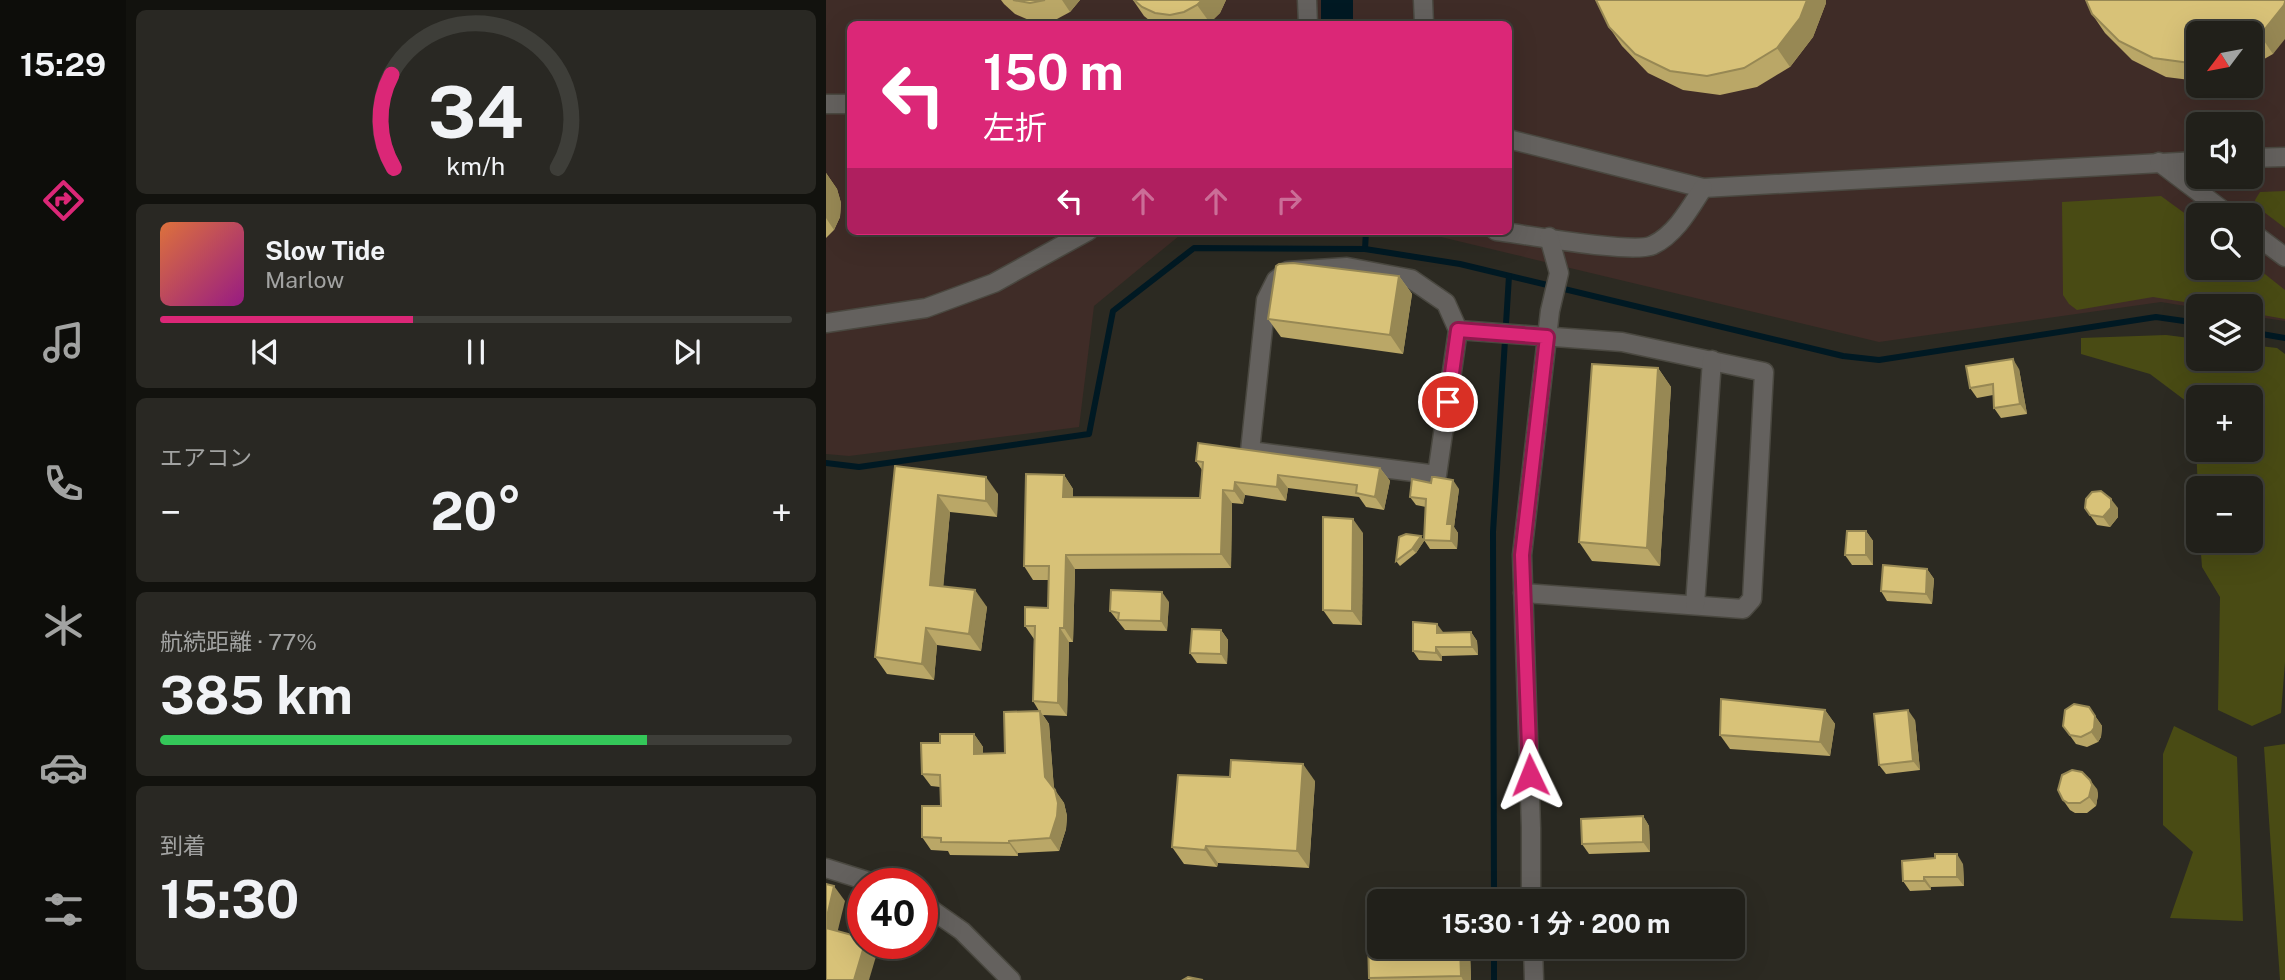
<!DOCTYPE html>
<html lang="ja">
<meta charset="utf-8">
<style>
:root{--surface:#21201a;--page:#292823;--text:#f1f3f6;--muted:#a2a3a2;--line:#3e3e39;--accent:#db2777}
body{margin:0;font-family:"Public Sans","Noto Sans JP",sans-serif;background:var(--page);color:var(--text);height:100vh;display:flex;flex-direction:column;font-size:26px;white-space:nowrap}
*{box-sizing:border-box;margin:0}
p{font-size:23px;color:var(--muted)}
.icon{flex:none;width:38px;height:38px;fill:none;stroke:currentColor;stroke-width:2;stroke-linecap:round;stroke-linejoin:round}
.map{position:relative;flex:1;overflow:hidden}
.details{display:flex;flex-direction:column;gap:10px;padding:10px;background:#12120e;width:700px}
.details>*{flex:none}
.guide{position:absolute;left:21px;top:21px;width:665px;height:214px;border-radius:10px;box-shadow:0 7px 28px #0002,0 0 0 2px var(--line);background:#db2777;color:#fff;overflow:hidden}
.needle{width:46px;rotate:238deg}
.tools{position:absolute;left:1360px;top:21px;display:grid;gap:14px}
.tools a{display:grid;place-items:center;width:77px;height:77px;border-radius:10px;background:var(--surface);box-shadow:0 7px 28px #0002,0 0 0 2px var(--line);font-size:35px}
.speed{position:absolute;left:21px;top:868px;display:flex;gap:14px;font-size:35px;font-weight:700;text-align:center}
.speed>*{display:grid;place-content:center;width:91px;height:91px;border-radius:50%;background:var(--surface);box-shadow:0 7px 28px #0002,0 0 0 2px var(--line);line-height:1}
.speed .limit{border:10px solid #d22;background:#fff;color:#111}
.pin{position:absolute;display:grid;place-items:center;width:60px;height:60px;color:#fff;margin:-30px;border:4px solid #fff;border-radius:50%;box-shadow:0 2px 7px #0007}
.me{position:absolute;width:77px;margin:-38px;rotate:358deg;stroke-linejoin:round;filter:drop-shadow(0 0 5px #0008)}
.turn{display:flex;align-items:center;gap:24px;height:147px;padding:0 21px;font-size:32px}
.turn .icon{width:91px;height:91px;stroke-width:2.5}
.turn b{display:block;font-size:49px;line-height:60px}
.lanes{display:flex;align-items:center;height:66px;padding:0 21px;background:#0003;justify-content:center;gap:35px;direction:ltr}
.lanes .off{opacity:.35}
.big{font-size:52px;font-weight:700;line-height:1.1}
.details .tile{flex:1;display:flex;flex-direction:column;justify-content:center;gap:10px;min-width:0;padding:0 24px;border-radius:10px;background:var(--page)}
.details .dial{align-items:center;gap:0}
.dial svg{height:182px;overflow:visible;fill:none;stroke:var(--line);stroke-width:7;stroke-linecap:round;text-anchor:middle}
.dial text{fill:var(--text);stroke:none}
.song{display:flex;align-items:center;gap:21px}
.cover{width:84px;height:84px;border-radius:10px;background:linear-gradient(135deg,hsl(20 70% 55%),hsl(310 70% 35%))}
.played{height:7px;border-radius:4px;background:linear-gradient(90deg,var(--accent) 40%,var(--line) 40%)}
.keys{display:flex;justify-content:space-around;direction:ltr}
.heat{display:flex;justify-content:space-between;align-items:center;font-size:38px;direction:ltr}
.charge{height:10px;border-radius:5px;background:linear-gradient(90deg,#34c759 77%,var(--line) 0)}
.trip{position:absolute;left:541px;top:889px;width:378px;height:70px;border-radius:10px;background:var(--surface);box-shadow:0 7px 28px #0002,0 0 0 2px var(--line);font-weight:700;line-height:70px;text-align:center}
main{display:flex;flex:1;min-height:0}
.tab-bar{display:flex;flex-direction:column;width:126px;justify-content:space-around;align-items:center;background:#0d0d0a;color:var(--muted)}
.tab-bar .icon{width:49px;height:49px}
.tab-bar .on{color:var(--accent)}
.tab-bar b{font-size:32px;color:var(--text)}
.map>svg:first-child{display:block}
.industrial{fill:#3f2c27;fill-rule:evenodd}
.green{fill:#494b14;fill-rule:evenodd}
.water{fill:#001923}
.lines{fill:none;stroke-linecap:round;stroke-linejoin:round}
.stream{stroke:#001923;stroke-width:6}
.minor-casing{stroke:#4a4840;stroke-width:21}
.minor{stroke:#64615e;stroke-width:18}
.wall{fill:#baa767}
.shaded-wall{fill:#978854}
.building{fill:#d8c278;stroke:#978854;stroke-width:2}
.route-casing{stroke:#8e194d;stroke-width:18}
.route{stroke:#db2777;stroke-width:12}
</style>
<main>
<nav class="tab-bar">
<b>15:29</b>
<svg class="icon on" aria-label="directions" viewBox="0 0 24 24"><path d="M12 3l9 9-9 9-9-9zM9 14v-3h6M13 9l2 2-2 2"/></svg>
<svg class="icon" aria-label="music" viewBox="0 0 24 24"><path d="M9 18V5l10-2v13"/><circle cx="6" cy="18" r="3"/><circle cx="16" cy="16" r="3"/></svg>
<svg class="icon" aria-label="phone" viewBox="0 0 24 24"><path d="M5 4h4l2 5-3 2q2 4 5 5l2-3 5 2v4C11 20 4 13 5 4z"/></svg>
<svg class="icon" aria-label="climate" viewBox="0 0 24 24"><path d="M12 3v18M4 7l16 10M4 17L20 7"/></svg>
<svg class="icon" aria-label="car" viewBox="0 0 24 24"><path d="M5 17H2v-5l4-1 3-4h7l3 4 3 1v5h-3M9 17h6M6 11h13"/><circle cx="7" cy="17" r="2"/><circle cx="17" cy="17" r="2"/></svg>
<svg class="icon" aria-label="filters" viewBox="0 0 24 24"><path d="M4 7h16M4 17h16"/><circle cx="9" cy="7" r="2"/><circle cx="15" cy="17" r="2"/></svg>
</nav>
<section class="details">
<div class="tile dial"><svg viewBox="0 0 100 80">
<path d="M14 69A42 42 0 1 1 86 69"/>
<path d="M14 69A42 42 0 0 1 13 28" stroke="#db2777"/>
<text x="50" y="56" font-size="32" font-weight="700">34</text>
<text x="50" y="72" font-size="11">km/h</text>
</svg></div>
<div class="tile">
<div class="song"><i class="cover"></i><div><b>Slow Tide</b><p>Marlow</p></div></div>
<div class="played"></div>
<div class="keys"><svg class="icon" aria-label="previous" viewBox="0 0 24 24"><path d="M18 5L8 12l10 7zM5 5v14"/></svg><svg class="icon" aria-label="pause" viewBox="0 0 24 24"><path d="M8 5v14M16 5v14"/></svg><svg class="icon" aria-label="next" viewBox="0 0 24 24"><path d="M6 5l10 7-10 7zM19 5v14"/></svg></div>
</div>
<div class="tile"><p>エアコン</p>
<div class="heat"><a>−</a><b class="big">20°</b><a>+</a></div>
</div>
<div class="tile"><p>航続距離 · 77%</p><b class="big">385 km</b><div class="charge"></div></div>
<div class="tile"><p>到着</p><b class="big">15:30</b></div>
</section>
<div class="map">
<svg width="1459" height="980" viewBox="0 0 1459 980">
<rect width="100%" height="100%" fill="#2c2a22"/>
<!-- industrial -->
<path class="industrial" d="M0,0h1459v321l-34,-5 -1,-10 -52,2 -37,-6 -282,40 -463,-111h92v-207h-658v207h335l-91,75 -15,121 -230,29 -23,-2zM1372,33h52v53h-52zM1372,124h52v53h-52zM1372,215h52v53h-52z"/>
<!-- green -->
<g class="green">
<polygon points="1459,191 1459,228 1430,206 1429,200 1434,192"/>
<polygon points="1335,196 1372,223 1372,268 1424,268 1425,263 1459,290 1459,319 1425,313 1424,306 1383,306 1327,297 1251,310 1243,304 1237,295 1236,202"/>
<path d="M1340,335l32,4v20h52l1,-14 26,3 8,6v308l-4,51 -29,13 -34,-16 2,-113 -18,-30 -2,-26h50v-53l-52,1 -4,-82 -44,-33 -69,-20v-16zM1372,397h52v53h-52z"/>
<polygon points="1348,726 1411,757 1417,921 1344,918 1367,852 1337,825 1337,754"/>
<polygon points="1459,744 1459,980 1454,980 1438,747"/>
</g>
<!-- water -->
<rect class="water" x="495" y="0" width="32" height="24"/>
<g class="lines">
<!-- stream -->
<g class="stream">
<polyline points="539,249 540,231"/>
<polyline points="1424,332 1459,338"/>
<polyline points="0,463 33,467 263,434 287,311 368,248 539,249 634,264 1017,356 1053,360 1330,317 1372,323"/>
<polyline points="668,901 667,532 683,276"/>
<polyline points="668,947 668,980"/>
</g>
<!-- minor casing -->
<g class="minor-casing">
<g id="minor">
<polyline points="481,0 482,24"/>
<polyline points="597,0 598,24"/>
<polyline points="0,104 24,104"/>
<polyline points="682,139 877,188 1372,161"/>
<polyline points="1424,158 1459,157"/>
<polyline points="1333,162 1403,215"/>
<path d="M670,231c28,3 138,24 157,14 23,-11 37,-37 50,-57"/>
<polyline points="1424,231 1459,257"/>
<polygon points="521,267 585,279 620,303 632,330 611,475 424,451 440,300 450,280 462,271"/>
<polyline points="0,323 100,308 168,283 262,231"/>
<polyline points="632,330 796,342 938,372 926,599 917,609 697,593"/>
<polyline points="869,605 886,360"/>
<polyline points="0,868 51,884"/>
<polyline points="705,901 705,828 696,555 724,311 733,273 723,237"/>
<polyline points="96,903 136,931 185,980"/>
<polyline points="707,947 708,980"/>
</g>
</g>
<!-- minor -->
<use href="#minor" class="minor"/>
</g>
<!-- wall -->
<g class="wall">
<polygon points="175,0 254,0 244,12 231,19 217,22 203,20 189,14 178,4"/>
<polygon points="307,0 400,0 394,13 382,24 328,24 318,16"/>
<polygon points="1459,0 1447,54 1424,67 1424,33 1372,33 1372,81 1340,77 1306,60 1279,33 1266,14"/>
<polygon points="1000,3 987,37 964,67 931,87 894,95 857,90 822,73 796,46 783,27"/>
<polygon points="0,173 11,189 15,203 14,217 8,230 0,238"/>
<polygon points="573,276 586,294 577,354 455,337 442,319"/>
<polygon points="832,368 845,387 834,566 766,561 753,542"/>
<polygon points="1193,369 1201,414 1175,418 1168,408 1167,395 1151,398 1144,388"/>
<polygon points="370,461 554,468 564,481 558,510 540,507 533,497 462,488 460,501 419,495 417,504 406,503 405,568 249,569 247,642 243,642 241,716 217,715 223,724 228,789 238,803 241,816 240,829 233,851 192,853 192,856 124,855 122,851 105,850 96,837 115,806 114,787 105,786 96,774 114,743 148,734 157,747 157,754 179,753 213,711 207,701 208,639 199,626 222,608 223,580 207,580 198,566 238,475 247,489 247,497 374,498 376,470"/>
<polygon points="69,466 172,494 171,517 124,512 117,586 161,607 155,651 111,645 108,680 61,674 49,657"/>
<polygon points="633,489 628,527 632,533 631,549 604,549 598,540 600,507 590,505 584,497"/>
<polygon points="1259,508 1292,508 1292,517 1284,527 1271,525"/>
<polygon points="1040,531 1047,541 1047,565 1026,565 1019,555"/>
<polygon points="537,533 536,625 507,624 497,610"/>
<polygon points="595,536 598,541 590,553 574,566 570,561"/>
<polygon points="1101,569 1108,579 1106,604 1061,601 1055,591"/>
<polygon points="343,602 341,631 299,630 284,611"/>
<polygon points="395,630 402,640 401,664 371,663 364,653"/>
<polygon points="645,632 651,641 652,655 616,656 616,661 593,660 587,651 617,633"/>
<polygon points="1263,707 1276,726 1275,737 1272,742 1261,747 1250,744 1237,726"/>
<polygon points="999,710 1009,724 1004,756 904,749 894,735"/>
<polygon points="1089,720 1094,770 1060,774 1053,765"/>
<polygon points="489,781 483,868 392,863 391,867 358,864 346,847"/>
<polygon points="1271,789 1272,795 1270,806 1261,813 1249,813 1244,810 1237,800"/>
<polygon points="817,816 823,826 824,852 763,854 756,844"/>
<polygon points="1137,864 1138,886 1105,887 1105,890 1084,891 1077,881"/>
<polygon points="644,953 645,980 544,980 543,978"/>
</g>
<!-- shaded-wall -->
<g class="shaded-wall">
<polygon points="236,0 254,0 244,12"/>
<polygon points="376,0 400,0 394,13 384,23 371,5"/>
<polygon points="981,0 1000,0 1000,3 987,37 964,67 951,48"/>
<polygon points="1459,2 1459,39 1447,54 1434,35"/>
<polygon points="0,173 11,189 15,203 14,217 8,230 0,218"/>
<polygon points="573,276 586,294 577,354 564,335"/>
<polygon points="1187,359 1193,369 1201,414 1194,404"/>
<polygon points="832,368 845,387 834,566 821,548"/>
<polygon points="554,468 564,481 558,510 549,497"/>
<polygon points="238,475 247,489 247,510 237,497"/>
<polygon points="452,475 462,488 460,501 451,487"/>
<polygon points="160,477 172,494 171,517 160,501"/>
<polygon points="627,480 633,489 628,527 632,533 631,549 625,541 621,524"/>
<polygon points="409,482 419,495 417,504 408,491"/>
<polygon points="397,490 406,503 405,568 395,554"/>
<polygon points="112,495 124,512 116,602 104,585"/>
<polygon points="1285,499 1292,508 1292,517 1284,527 1277,517"/>
<polygon points="527,519 537,533 536,625 526,611"/>
<polygon points="1040,531 1047,541 1047,565 1040,555"/>
<polygon points="595,536 598,541 590,553 586,549"/>
<polygon points="240,555 249,569 247,642 238,628"/>
<polygon points="1101,569 1108,579 1106,604 1100,594"/>
<polygon points="149,590 161,607 155,651 143,634"/>
<polygon points="336,592 343,602 341,631 335,621"/>
<polygon points="611,624 617,632 611,633"/>
<polygon points="100,628 111,645 108,680 96,664"/>
<polygon points="234,628 243,642 241,716 232,703"/>
<polygon points="395,630 402,640 401,664 395,654"/>
<polygon points="645,632 651,641 652,655 646,647"/>
<polygon points="610,647 616,656 616,661 610,653"/>
<polygon points="999,710 1009,724 1004,756 994,742"/>
<polygon points="1082,710 1089,720 1094,770 1087,761"/>
<polygon points="214,711 223,724 228,790 219,777"/>
<polygon points="1269,716 1276,726 1275,737 1272,742 1265,732"/>
<polygon points="148,734 157,747 157,767 148,754"/>
<polygon points="477,764 489,781 483,868 471,851"/>
<polygon points="1264,780 1271,789 1272,795 1270,806 1263,797"/>
<polygon points="229,790 238,803 241,816 240,829 233,851 224,838"/>
<polygon points="817,816 823,826 824,852 817,842"/>
<polygon points="183,841 192,853 192,856 183,843"/>
<polygon points="380,846 392,863 391,867 379,850"/>
<polygon points="1131,854 1137,864 1138,886 1131,877"/>
<polygon points="1098,877 1105,887 1105,890 1098,881"/>
<polygon points="8,886 19,901 9,942 0,929 0,921"/>
<polygon points="39,943 44,943 51,953 43,980 28,980"/>
<polygon points="634,947 640,947 644,953 645,980 637,980 635,976"/>
</g>
<!-- building -->
<g class="building">
<polygon points="187,0 219,0 204,3"/>
<polygon points="308,0 376,0 371,5 358,12 344,15 329,13 316,7"/>
<polygon points="770,0 981,0 974,18 951,48 918,68 881,76 844,71 809,54 783,27"/>
<polygon points="1260,0 1459,0 1459,2 1458,5 1434,35 1424,41 1424,33 1372,33 1372,61 1364,63 1327,58 1293,41 1266,14"/>
<polygon points="0,177 2,185 0,200"/>
<polygon points="467,263 573,276 564,335 442,319 450,266 453,264"/>
<polygon points="1187,359 1194,404 1168,408 1167,384 1144,388 1140,366"/>
<polygon points="766,364 832,368 821,548 753,542"/>
<polygon points="372,443 554,468 549,497 530,493 531,485 452,475 451,487 409,482 408,491 397,490 395,554 240,555 238,628 234,628 232,703 207,701 209,626 199,626 199,607 222,608 223,566 198,566 200,474 238,475 237,497 374,498 377,462 370,461"/>
<polygon points="69,466 160,477 160,501 112,495 104,585 149,590 143,634 100,628 96,664 49,657"/>
<polygon points="606,477 609,477 627,480 621,524 626,524 625,541 598,540 600,499 584,497 586,479 605,483"/>
<polygon points="1275,491 1285,499 1285,508 1277,517 1264,515 1259,508 1260,499 1266,492"/>
<polygon points="497,517 527,519 526,611 497,610"/>
<polygon points="1021,531 1040,531 1040,555 1019,555"/>
<polygon points="580,534 595,536 586,549 570,561 573,537"/>
<polygon points="1057,565 1101,569 1100,594 1055,591"/>
<polygon points="285,590 336,592 335,621 292,620 293,613 284,611"/>
<polygon points="587,622 611,624 611,633 645,632 646,647 610,647 610,653 587,651"/>
<polygon points="366,629 395,630 395,654 364,653"/>
<polygon points="895,699 999,710 994,742 894,735"/>
<polygon points="1248,704 1263,707 1269,716 1268,728 1265,732 1255,737 1244,735 1237,726 1239,710"/>
<polygon points="1082,710 1087,761 1053,765 1048,714"/>
<polygon points="214,711 219,777 229,790 232,803 231,816 224,838 183,841 183,843 115,842 115,838 96,837 96,806 115,806 114,775 96,774 95,743 114,743 114,734 148,734 148,754 179,753 178,712"/>
<polygon points="405,760 477,764 471,851 380,846 379,850 346,847 352,775 404,777"/>
<polygon points="1246,770 1256,772 1264,780 1266,785 1263,797 1254,803 1242,803 1237,800 1232,790 1236,775"/>
<polygon points="817,816 817,842 756,844 755,819"/>
<polygon points="1109,854 1131,854 1131,877 1098,877 1098,881 1077,881 1076,861 1109,858"/>
<polygon points="0,884 8,886 0,921"/>
<polygon points="0,928 37,938 37,943 39,943 28,980 0,980"/>
<polygon points="553,938 553,947 634,947 635,976 543,978 542,939"/>
<polygon points="362,977 377,980 357,980"/>
</g>
<g class="lines">
<!-- route casing -->
<g class="route-casing">
<polyline id="route" points="622,402 632,330 721,337 696,555 704,775"/>
</g>
<!-- route -->
<use href="#route" class="route"/>
</g>
</svg>
<div class="tools">
<a><svg class="needle" viewBox="-14 -14 28 28"><path d="M0-13l5 13h-10z" fill="#e53935"/><path d="M0 13l5-13h-10z" fill="#a2a3a2"/></svg></a>
<a><svg class="icon" aria-label="sound" viewBox="0 0 24 24"><path d="M4 9h4l5-4v14l-5-4H4zM17 9q2 3 0 6"/></svg></a>
<a><svg class="icon" aria-label="search" viewBox="0 0 24 24"><circle cx="10" cy="10" r="6"/><path d="M15 15l6 6"/></svg></a>
<a><svg class="icon" aria-label="layers" viewBox="0 0 24 24"><path d="M12 4l9 5-9 5-9-5zM3 14l9 5 9-5"/></svg></a>
<a>+</a>
<a>−</a>
</div>
<div class="speed"><div class="limit">40</div></div>
<div class="pin" style="left:622px;top:402px;background:#d93025"><svg class="icon" aria-label="arrive" viewBox="0 0 24 24"><path d="M6 21V4h12l-3 4 3 4H6"/></svg></div>
<svg class="me" style="left:704px;top:775px" viewBox="-20 -20 40 40"><path d="M0-17L14 15 0 8-14 15z" fill="#db2777" stroke="#fff" stroke-width="4"/></svg>
<div class="trip">15:30 · 1 分 · 200 m</div>
<div class="guide">
<div class="turn"><svg class="icon" aria-label="left" viewBox="0 0 24 24"><path d="M17 20v-9H6M10 6l-5 5 5 5"/></svg><div><b>150 m</b>左折</div></div>
<div class="lanes"><svg class="icon" aria-label="left" viewBox="0 0 24 24"><path d="M17 20v-9H6M10 6l-5 5 5 5"/></svg><svg class="icon off" aria-label="ahead" viewBox="0 0 24 24"><path d="M12 20V5M6 11l6-6 6 6"/></svg><svg class="icon off" aria-label="ahead" viewBox="0 0 24 24"><path d="M12 20V5M6 11l6-6 6 6"/></svg><svg class="icon off" aria-label="right" viewBox="0 0 24 24"><path d="M7 20v-9h11M14 6l5 5-5 5"/></svg></div>
</div>
</div>
</main>
